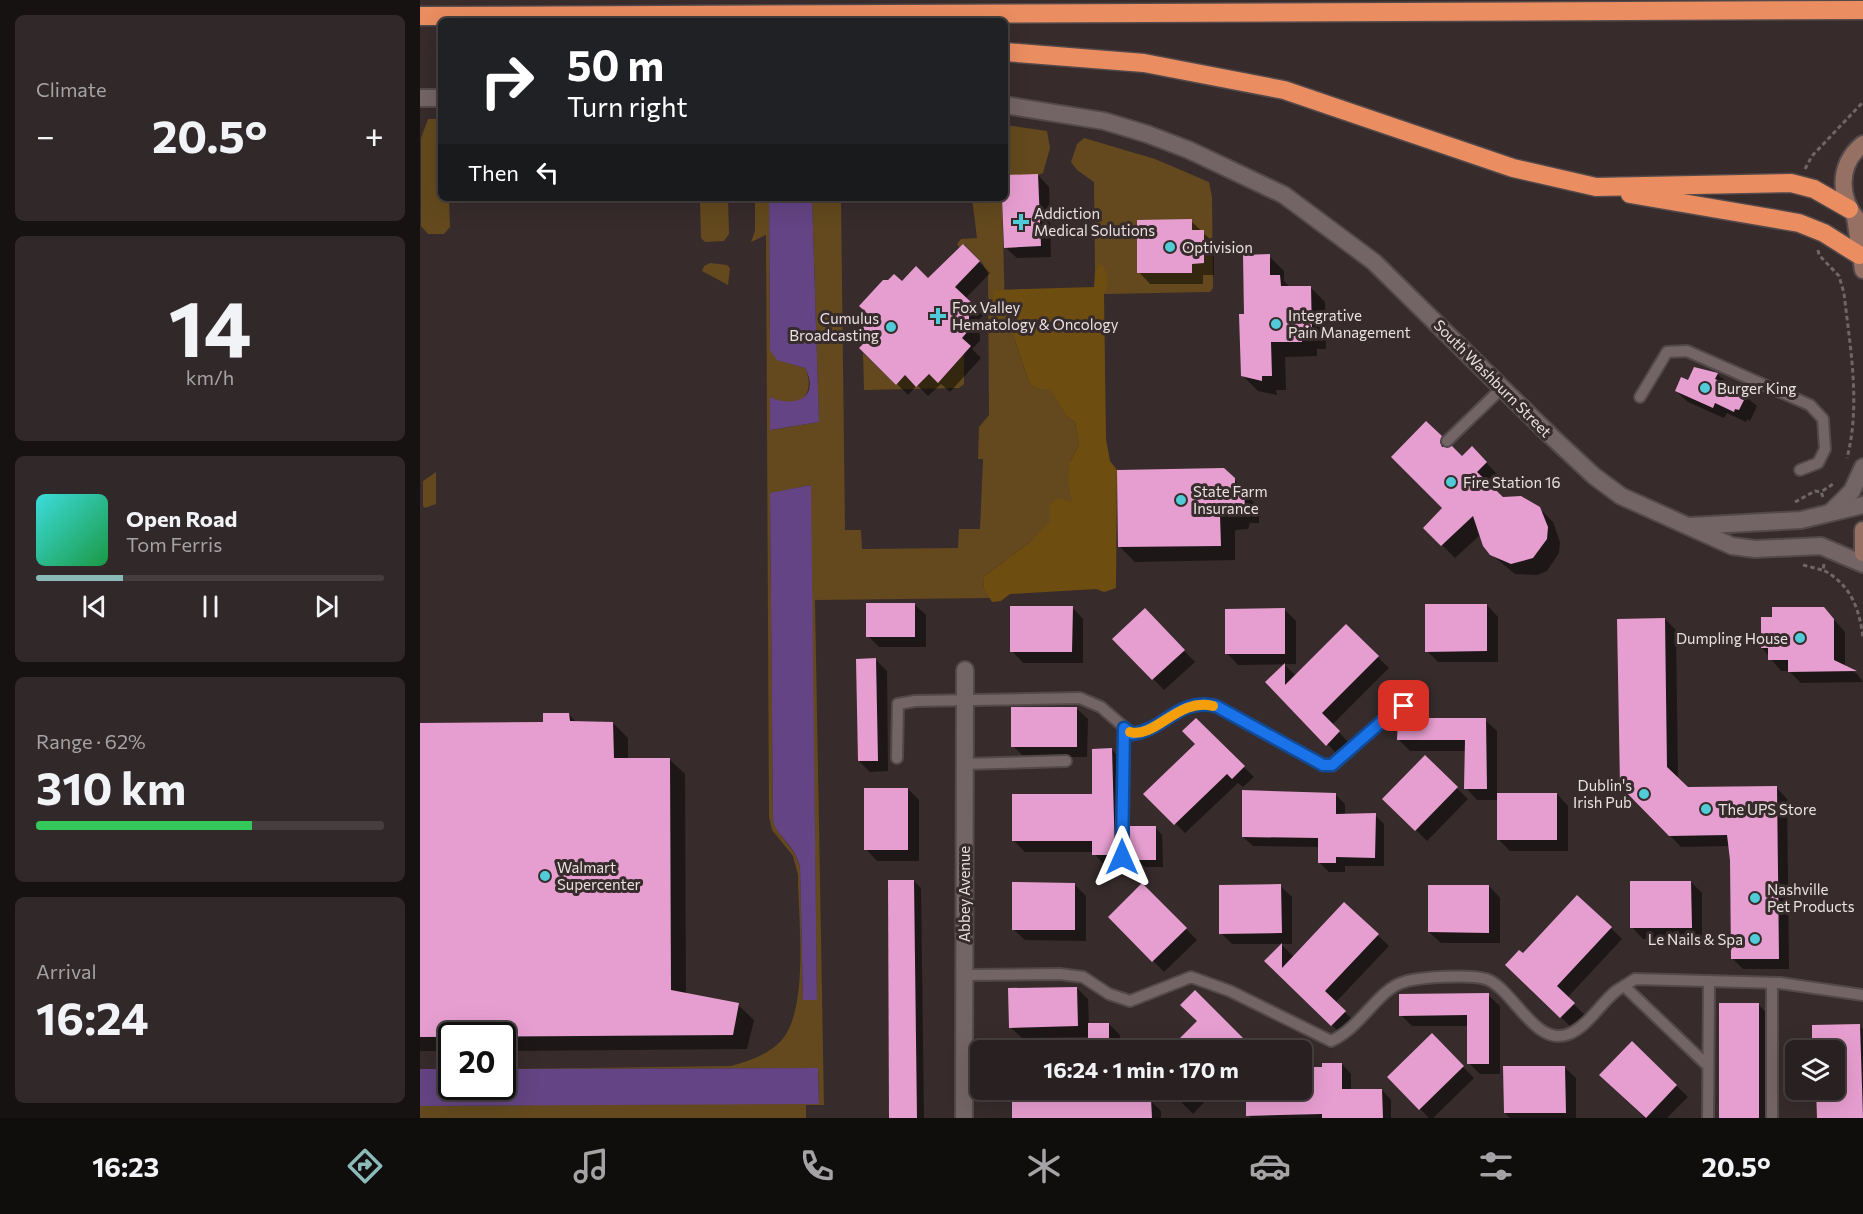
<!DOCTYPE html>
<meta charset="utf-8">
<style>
:root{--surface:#292021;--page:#31282a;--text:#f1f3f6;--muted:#a5a3a5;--line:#453e3f;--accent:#8bbbb9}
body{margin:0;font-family:Commissioner,sans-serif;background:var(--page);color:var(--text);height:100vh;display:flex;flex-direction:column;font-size:22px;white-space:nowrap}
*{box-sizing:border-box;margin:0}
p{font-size:20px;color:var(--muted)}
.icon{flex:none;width:33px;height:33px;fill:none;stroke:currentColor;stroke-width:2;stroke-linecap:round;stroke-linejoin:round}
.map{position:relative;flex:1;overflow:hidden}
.details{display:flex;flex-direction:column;gap:15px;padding:15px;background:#171212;width:420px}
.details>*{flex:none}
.guide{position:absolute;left:18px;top:18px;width:570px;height:183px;border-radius:9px;box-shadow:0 6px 24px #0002,0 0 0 2px var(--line);background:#202124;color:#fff;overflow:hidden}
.controls{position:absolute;left:1365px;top:1040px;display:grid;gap:12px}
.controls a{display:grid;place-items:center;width:60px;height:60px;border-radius:9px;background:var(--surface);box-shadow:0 6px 24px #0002,0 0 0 2px var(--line);font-size:30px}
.speed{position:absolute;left:18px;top:1022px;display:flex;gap:12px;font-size:30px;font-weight:700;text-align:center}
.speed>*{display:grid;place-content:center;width:78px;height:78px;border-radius:50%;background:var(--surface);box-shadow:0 6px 24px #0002,0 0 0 2px var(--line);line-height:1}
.speed .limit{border:3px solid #111;border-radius:9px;background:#fff;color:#111}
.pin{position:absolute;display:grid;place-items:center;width:51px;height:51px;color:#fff;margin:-26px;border-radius:12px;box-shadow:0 3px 9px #0006}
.me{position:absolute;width:66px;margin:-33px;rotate:0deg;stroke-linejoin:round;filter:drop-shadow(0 0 4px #0008)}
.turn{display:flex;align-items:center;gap:21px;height:126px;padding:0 30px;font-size:27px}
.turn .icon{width:78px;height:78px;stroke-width:2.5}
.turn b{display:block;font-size:42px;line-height:51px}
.then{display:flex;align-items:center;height:57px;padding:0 30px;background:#0003;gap:12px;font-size:22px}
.big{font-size:45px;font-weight:700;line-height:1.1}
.details .tile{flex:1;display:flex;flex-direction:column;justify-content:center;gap:9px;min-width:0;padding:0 21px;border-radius:9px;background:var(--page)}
.details .dial{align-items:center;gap:0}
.dial b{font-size:78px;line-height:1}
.song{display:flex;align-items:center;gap:18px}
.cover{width:72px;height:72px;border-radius:9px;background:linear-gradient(135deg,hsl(180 70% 55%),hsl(140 70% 35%))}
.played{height:6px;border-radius:3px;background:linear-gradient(90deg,var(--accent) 25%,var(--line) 25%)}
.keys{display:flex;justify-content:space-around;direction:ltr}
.heat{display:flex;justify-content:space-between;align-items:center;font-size:33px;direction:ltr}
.charge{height:9px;border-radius:4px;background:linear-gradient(90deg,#34c759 62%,var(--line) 0)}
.trip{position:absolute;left:550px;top:1040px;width:342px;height:60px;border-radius:9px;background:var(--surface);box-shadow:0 6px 24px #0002,0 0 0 2px var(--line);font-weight:700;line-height:60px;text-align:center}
.menu{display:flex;height:96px;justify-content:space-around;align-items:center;background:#100d0d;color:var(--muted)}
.menu .icon{width:42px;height:42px}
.menu .current{color:var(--accent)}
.menu b{font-size:27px;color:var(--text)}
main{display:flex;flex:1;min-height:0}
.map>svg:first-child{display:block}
.green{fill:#63491d;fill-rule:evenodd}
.forest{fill:#6d4e10}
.water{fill:#644484}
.shadow{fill:#0007}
.building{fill:#e69ed0}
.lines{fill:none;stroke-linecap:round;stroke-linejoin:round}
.service-casing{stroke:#53494a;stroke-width:14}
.minor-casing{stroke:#53494a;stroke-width:20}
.tertiary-casing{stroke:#53494a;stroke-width:20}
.secondary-casing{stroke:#53494a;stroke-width:20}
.motorway-casing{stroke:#53494a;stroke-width:21}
.path{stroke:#716667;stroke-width:3;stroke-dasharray:4.5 3;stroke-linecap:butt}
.service{stroke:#736465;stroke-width:10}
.minor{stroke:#736465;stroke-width:16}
.tertiary{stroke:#736465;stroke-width:16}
.secondary{stroke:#977064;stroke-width:16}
.motorway{stroke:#ea8d61;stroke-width:18}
.route-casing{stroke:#114b97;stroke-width:15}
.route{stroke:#1a73e8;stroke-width:10}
.slow{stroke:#f59e0b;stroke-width:10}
.poi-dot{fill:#52cbd9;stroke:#372b2c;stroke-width:2}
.labels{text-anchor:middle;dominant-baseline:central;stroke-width:6;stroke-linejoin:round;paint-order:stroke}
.poi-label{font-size:15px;fill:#eae1e2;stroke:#372b2c;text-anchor:start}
.street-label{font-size:15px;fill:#eae1e2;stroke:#372b2c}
</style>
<main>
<section class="details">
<div class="tile"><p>Climate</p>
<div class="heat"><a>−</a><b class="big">20.5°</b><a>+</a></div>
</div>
<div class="tile dial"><b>14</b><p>km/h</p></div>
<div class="tile">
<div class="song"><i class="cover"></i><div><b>Open Road</b><p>Tom Ferris</p></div></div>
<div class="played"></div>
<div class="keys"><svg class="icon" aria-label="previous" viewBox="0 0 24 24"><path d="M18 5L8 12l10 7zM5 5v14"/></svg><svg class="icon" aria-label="pause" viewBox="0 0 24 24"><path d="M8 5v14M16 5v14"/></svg><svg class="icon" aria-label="next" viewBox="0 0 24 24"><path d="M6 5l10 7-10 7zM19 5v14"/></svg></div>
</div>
<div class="tile"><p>Range · 62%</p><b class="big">310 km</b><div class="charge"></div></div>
<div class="tile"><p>Arrival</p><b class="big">16:24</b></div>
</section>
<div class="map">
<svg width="1443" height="1118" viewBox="0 0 1443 1118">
<rect width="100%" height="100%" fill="#372b2c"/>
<!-- green -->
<g class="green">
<polygon points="8,119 21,119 21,198 29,198 30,227 24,234 8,234 1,226 1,138"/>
<polygon points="585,125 627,131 630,148 623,173 618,175 585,176"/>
<path d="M664,138l71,21 54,23 3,15 1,91 -3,4 -106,2 -3,-30 -6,7 -1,-89 -17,-12 -6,-8 6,-18zM717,220h55v10h12v33h-12z"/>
<polygon points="280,198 308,198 309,234 304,241 285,242 281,238"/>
<path d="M335,198h14l1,152 15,12 20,6c8,15 4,36 -17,36 -6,0 -12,-5 -18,-7v33l49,-8 -7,-224h29l4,332h16l1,19 96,-1 1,-19h21l3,-70h-5l1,-32 10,-12 -1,-141 -5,-10 -19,-20 -4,4 -3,-4 4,-5 16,-1 -5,-40h30l3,115 5,4v9l20,59 8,4 12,-1 16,28 9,6 4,23 -9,17 3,40 -24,4 3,14 -22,22 -47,35 1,11 7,10 -176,2 9,505h-18v13h-386v-12l399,-3 -1,-35 -315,1 228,-3c18,-5 36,-11 49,-24 30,-31 18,-124 18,-167l-5,-19 -21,-26 -3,-13 -3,-582 -15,7 4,-11zM390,485l7,514 -14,1 -3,-133c-5,-21 -22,-29 -27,-47l-3,-326z"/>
<polygon points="290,263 307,265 310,268 308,285 282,271 284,266"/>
<polygon points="443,353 476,385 485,375 496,387 509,374 518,382 544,353 544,384 539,388 444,390"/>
<polygon points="16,472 16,504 5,508 3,506 3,481"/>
</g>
<!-- forest -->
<path class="forest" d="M681,263c7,9 9,21 3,31l2,145 4,22 7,9 -1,118 -12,4 -8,-3 -86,5 -9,7 -9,1 -8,-14 -1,-11 47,-35 21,-22 -2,-14 9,-8 14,4 -4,-22 2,-18 9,-17 -4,-23 -9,-6 -16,-27h-12l-8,-4 -20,-59v-9l-5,-4 -10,8 -4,-5 3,-26 100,-3 1,-16z"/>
<!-- water -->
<g class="water">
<path d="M349,198h43l7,224 -49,8v-33c25,12 51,0 35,-29l-28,-8 -7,-10z"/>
<path d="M391,485l6,515h-14l-3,-133c-5,-23 -25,-32 -27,-47l-3,-327z"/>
<polygon points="398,1068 399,1104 0,1106 0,1069 31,1069 32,1086 82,1086 83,1069"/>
</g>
<!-- shadow -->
<g class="shadow">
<polygon points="618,175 629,187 631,257 597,258 585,247 585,176"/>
<polygon points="771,221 794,243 794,275 783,275 783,284 730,284 719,272"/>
<polygon points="543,246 570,273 545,299 563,316 559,319 560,341 552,349 561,358 530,392 521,384 508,396 497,385 488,395 441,348 482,283 508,280"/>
<polygon points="849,256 864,271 864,281 871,288 890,287 905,302 906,349 897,349 897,356 865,357 866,390 856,390 857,395 838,391 822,375 826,315"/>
<polygon points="1297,374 1337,406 1330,421 1327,419 1326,422 1307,413 1304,418 1268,402 1256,391"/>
<polygon points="1006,423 1042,458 1052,448 1079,476 1069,486 1082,499 1119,508 1133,522 1140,542 1139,553 1127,571 1117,575 1095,574 1071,554 1061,534 1035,558 1005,528 1024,508"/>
<polygon points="814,479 839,509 839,523 830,523 828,529 815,530 815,560 715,562 700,547"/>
<polygon points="494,604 506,615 506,647 459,647 448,636"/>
<polygon points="1067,605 1078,617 1078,662 1018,662 1007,651"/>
<polygon points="652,607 663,619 663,663 603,663 592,651"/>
<polygon points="1404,608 1425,632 1425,667 1436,673 1443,682 1381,683 1369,671 1361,671 1342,648 1354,618"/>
<polygon points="725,610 775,662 744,690 694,639"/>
<polygon points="865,610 876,621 876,664 818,665 807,653"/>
<polygon points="1245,619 1256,630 1258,779 1268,788 1356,787 1367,799 1369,969 1323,969 1312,958 1310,846 1261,847 1201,785"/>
<polygon points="926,626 969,668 912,725 930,744 919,756 847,682 865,665 876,676"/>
<polygon points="456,660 467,671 468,771 450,772 439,761"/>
<polygon points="656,708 668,719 667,757 604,757 593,746"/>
<polygon points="149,714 157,723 193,723 208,738 208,759 249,759 265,774 266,995 318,1005 334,1020 327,1049 82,1051 82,1035 32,1035 32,1051 0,1051 0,724 124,723"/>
<polygon points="776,720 834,777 823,787 818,783 765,833 726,794 777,744"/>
<polygon points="1065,720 1077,731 1077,794 1137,794 1148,806 1148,851 1090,851 1078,839 1078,800 1057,800 1046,788 1046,751 990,751 979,740"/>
<polygon points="692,750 703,761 705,866 685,866 673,852 605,852 594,841 673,795"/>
<polygon points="1005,758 1048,799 1007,841 965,799"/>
<polygon points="488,789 499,800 499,861 457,861 446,849"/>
<polygon points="915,794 925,804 925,815 955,815 964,824 964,866 925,866 925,872 909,872 899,862 899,847 833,846 823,837"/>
<polygon points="735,827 742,835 743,867 725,867 711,854"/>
<polygon points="494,881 501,888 504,1118 471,1118"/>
<polygon points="1271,882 1282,893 1282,938 1223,939 1212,927"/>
<polygon points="654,884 666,896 666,941 605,940 593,929"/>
<polygon points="722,885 777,940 744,972 690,917"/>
<polygon points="860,886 872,897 872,944 812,944 801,933"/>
<polygon points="1069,886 1080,898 1080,943 1021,943 1009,932"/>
<polygon points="925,904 969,946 915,1003 936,1023 923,1036 846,961 862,945 874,957"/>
<polygon points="1191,928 1202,939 1147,998 1165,1015 1152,1028 1087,965 1103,955"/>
<polygon points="657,988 668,999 669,1024 689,1024 700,1035 700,1050 669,1050 669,1037 602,1038 590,1027"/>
<polygon points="775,992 833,1050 750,1050 779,1021"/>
<polygon points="1068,995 1080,1006 1080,1074 1060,1074 1049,1063 1048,1026 992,1026 981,1015"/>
<polygon points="1338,1004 1353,1020 1354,1118 1301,1118"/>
<polygon points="1439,1026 1443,1029 1443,1118 1398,1118 1398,1089 1414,1089 1414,1050 1393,1050"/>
<polygon points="1012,1035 1054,1078 1013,1118 1009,1118 969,1077"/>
<polygon points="1212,1043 1268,1097 1247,1118 1225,1118 1192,1087"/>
<polygon points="922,1064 931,1074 931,1091 962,1090 971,1100 971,1118 831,1118 828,1115 827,1089 882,1089 882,1069 903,1069"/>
<polygon points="1144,1067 1156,1078 1156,1118 1090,1118 1085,1113"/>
<polygon points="593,1089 700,1089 700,1102 730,1100 741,1111 741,1118 593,1118"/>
<polygon points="748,1089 797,1089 773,1114"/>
</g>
<!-- building -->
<g class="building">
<polygon points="618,174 621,246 584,248 582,198 585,198 585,175"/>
<polygon points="772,219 772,230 784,230 784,263 772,264 772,273 717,273 717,220"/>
<polygon points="543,244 560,261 535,287 553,304 549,308 549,330 542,338 551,346 518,383 509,374 496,387 485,375 476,385 439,348 444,343 442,321 449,315 439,306 463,280 468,280 474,274 482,281 496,266 508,278"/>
<polygon points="850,254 850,275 860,275 861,286 891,286 892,335 882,335 882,342 851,342 852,376 842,376 842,381 821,376 819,314 824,314 823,255"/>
<polygon points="1274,367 1298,373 1295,379 1327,394 1319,410 1315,409 1314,412 1295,403 1293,408 1255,391 1261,377 1268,380"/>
<polygon points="1006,421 1022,436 1020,442 1022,447 1032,446 1042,456 1052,446 1067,462 1057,472 1083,497 1101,496 1120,507 1128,527 1127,539 1113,558 1091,564 1070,555 1063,546 1053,516 1021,546 1003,528 1022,508 971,457"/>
<polygon points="804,468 815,478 815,492 824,492 825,508 815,508 814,515 800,515 801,546 698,547 697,470"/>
<rect x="446" y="603" width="49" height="34"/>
<polygon points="1005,604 1067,604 1067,651 1005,652"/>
<polygon points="590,606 653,606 652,652 590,652"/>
<polygon points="1352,607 1404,607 1414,619 1414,660 1437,671 1368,672 1368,660 1348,660 1348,648 1341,648 1341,617 1352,617"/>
<polygon points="725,608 765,650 732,680 692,639"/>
<polygon points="865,608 865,654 805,654 805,609"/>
<polygon points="1245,618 1247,767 1268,787 1357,786 1359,959 1311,959 1310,860 1307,835 1249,836 1200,786 1197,619"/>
<polygon points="926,624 959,656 902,713 920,731 906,746 845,682 865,663 865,685"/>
<polygon points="456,658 458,761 438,761 436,659"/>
<rect x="591" y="707" width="66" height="40"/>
<polygon points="123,713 149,713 150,721 193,722 194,758 250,758 251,990 319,1003 313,1035 0,1037 0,723 123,722"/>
<polygon points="776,718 825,766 812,779 807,774 754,825 723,794 775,744 762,731"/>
<polygon points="978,718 1066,718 1067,789 1044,789 1045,740 977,740"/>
<polygon points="692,748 695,855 672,855 672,841 592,841 592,794 672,794 672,749"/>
<polygon points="1005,755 1038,787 995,831 962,799"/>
<rect x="444" y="788" width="44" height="62"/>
<polygon points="822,790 916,793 916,814 956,813 955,858 916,857 916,863 898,863 898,838 822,837"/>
<rect x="1077" y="793" width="60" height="47"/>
<polygon points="710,826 736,826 736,860 717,860 717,855 710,855"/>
<polygon points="468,880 494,880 497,1118 469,1118"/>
<polygon points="1210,881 1271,881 1272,928 1210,928"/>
<polygon points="592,882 655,883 655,930 592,930"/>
<polygon points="722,883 767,928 732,962 688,917"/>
<polygon points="861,884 862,933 799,934 799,885"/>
<polygon points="1008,885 1069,885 1069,933 1008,932"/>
<polygon points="1157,895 1192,927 1137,986 1155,1003 1140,1018 1085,965 1099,950 1103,953"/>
<polygon points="924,902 959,934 905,991 926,1011 911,1026 844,961 862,943 862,968"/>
<polygon points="657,987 658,1026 589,1028 588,988"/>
<polygon points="775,990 823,1038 811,1050 748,1050 777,1021 760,1005"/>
<polygon points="1069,993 1069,1064 1047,1064 1047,1015 979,1016 979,994"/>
<rect x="1299" y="1003" width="40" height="115"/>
<rect x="668" y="1023" width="21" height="27"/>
<polygon points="1440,1024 1443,1118 1397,1118 1396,1089 1414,1089 1414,1050 1392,1050 1392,1025"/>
<polygon points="1012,1033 1044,1066 999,1110 967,1077"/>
<polygon points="1212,1041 1257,1085 1226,1118 1179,1075"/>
<polygon points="902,1063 922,1063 922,1089 962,1089 963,1118 902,1118 902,1114 826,1116 826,1089 882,1089 882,1067 902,1067"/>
<polygon points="1083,1066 1145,1066 1146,1113 1084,1113"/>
<polygon points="592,1089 689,1089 689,1100 731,1099 732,1118 592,1118"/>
</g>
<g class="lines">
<!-- service casing -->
<g class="service-casing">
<g id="service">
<polyline points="1220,397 1247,352 1267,351 1390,405 1403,419 1405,449 1398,463 1380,470"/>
<polyline points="1027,441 1082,388"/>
<path d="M477,758l1,-54 17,-3 165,-3 21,9 31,27c33,-4 46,-37 84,-28l107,59h10l55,-49 16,-10"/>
<polyline points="544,764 646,761"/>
<polyline points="702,857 704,728"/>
<path d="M544,975l96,-1 23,3 26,17 21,7 61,-24 39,14 101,50c31,-14 47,-52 73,-59 16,-5 65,-8 82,-3 27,9 49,69 83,55 19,-8 31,-30 47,-43 6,-4 13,-8 19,-12l145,4 83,12"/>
<polyline points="1204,986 1288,1066"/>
<polyline points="1288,1118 1289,981"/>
<polyline points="1352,1118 1352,983"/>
</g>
</g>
<!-- minor casing -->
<g class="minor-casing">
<polyline id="minor" points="544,1118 545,670"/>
</g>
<!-- tertiary casing -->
<g class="tertiary-casing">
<g id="tertiary">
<polyline points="0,98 21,98"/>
<polyline points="585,105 684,121 727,134 769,150 864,195 954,262 1131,436 1174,476 1201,496 1312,546 1335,549 1401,546 1443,564"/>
<polyline points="1411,512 1432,491 1443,467"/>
<polyline points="1270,526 1381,520 1443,505"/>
</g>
</g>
<!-- secondary casing -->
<g class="secondary-casing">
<g id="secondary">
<path d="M1443,144c-27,21 -25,59 0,81"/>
<polyline points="1435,217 1443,270"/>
<polyline points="1443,530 1443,553"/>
</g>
</g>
<!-- motorway casing -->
<g class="motorway-casing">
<g id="motorway">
<polyline points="0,16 1443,10"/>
<polyline points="585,52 724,63 864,90 1093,168 1176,187 1371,183 1394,189 1429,209"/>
<polyline points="1210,194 1379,223 1404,233 1439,255"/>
</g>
</g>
<!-- path -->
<g class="path">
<polyline points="1385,169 1392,156 1443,102"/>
<path d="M1398,250l1,5 20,21 5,17c6,54 17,112 3,165"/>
<polyline points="1403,497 1401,492 1413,484"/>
<polyline points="1375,502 1395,491 1401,492"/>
<path d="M1404,564l-1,6c27,14 36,37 40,67"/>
<polyline points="1383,565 1402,570"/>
</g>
<!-- service -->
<use href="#service" class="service"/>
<!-- minor -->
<use href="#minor" class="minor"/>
<!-- tertiary -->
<use href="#tertiary" class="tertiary"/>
<!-- secondary -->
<use href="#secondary" class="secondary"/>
<!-- motorway -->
<use href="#motorway" class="motorway"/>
</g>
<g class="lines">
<!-- route casing -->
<g class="route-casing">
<path id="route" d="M702,857l2,-129 8,6c33,-4 46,-37 84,-28l107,59h9l56,-49 16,-10"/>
</g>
<!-- route -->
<use href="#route" class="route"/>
<!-- slow -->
<path class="slow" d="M710,732c26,7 48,-35 83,-26"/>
</g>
<!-- markers -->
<g class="poi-dot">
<path d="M598 213h6v6h6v6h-6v6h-6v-6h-6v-6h6z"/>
<circle cx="750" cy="247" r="6"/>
<path d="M515 307h6v6h6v6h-6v6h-6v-6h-6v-6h6z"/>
<circle cx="856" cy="324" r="6"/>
<circle cx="471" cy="327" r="6"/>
<circle cx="1285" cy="388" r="6"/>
<circle cx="1031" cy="482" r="6"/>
<circle cx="761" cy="500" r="6"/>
<circle cx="1380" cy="638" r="6"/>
<circle cx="1224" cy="794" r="6"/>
<circle cx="1286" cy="809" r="6"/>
<circle cx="125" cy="876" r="6"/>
<circle cx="1335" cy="898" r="6"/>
<circle cx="1335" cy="939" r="6"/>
</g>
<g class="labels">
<!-- poi labels -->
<g class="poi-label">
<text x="614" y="213">Addiction<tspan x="614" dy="17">Medical Solutions</tspan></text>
<text x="762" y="247">Optivision</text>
<text x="532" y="307">Fox Valley<tspan x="532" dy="17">Hematology &amp; Oncology</tspan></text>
<text x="868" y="315">Integrative<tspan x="868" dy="17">Pain Management</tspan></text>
<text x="459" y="318" text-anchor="end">Cumulus<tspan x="459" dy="17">Broadcasting</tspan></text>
<text x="1297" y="388">Burger King</text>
<text x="1043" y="482">Fire Station 16</text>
<text x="773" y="491">State Farm<tspan x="773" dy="17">Insurance</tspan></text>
<text x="1368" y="638" text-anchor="end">Dumpling House</text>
<text x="1212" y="785" text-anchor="end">Dublin's<tspan x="1212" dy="17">Irish Pub</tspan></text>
<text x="1298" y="809">The UPS Store</text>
<text x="137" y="867">Walmart<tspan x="137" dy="17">Supercenter</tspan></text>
<text x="1347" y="889">Nashville<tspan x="1347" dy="17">Pet Products</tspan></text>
<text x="1323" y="939" text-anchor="end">Le Nails &amp; Spa</text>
</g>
<!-- street labels -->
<g class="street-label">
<text transform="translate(1073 378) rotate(45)">South Washburn Street</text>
<text transform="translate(544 894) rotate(-90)">Abbey Avenue</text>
</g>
</g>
</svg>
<div class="controls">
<a><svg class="icon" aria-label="layers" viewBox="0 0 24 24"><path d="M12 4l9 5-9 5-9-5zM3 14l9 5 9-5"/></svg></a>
</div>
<div class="speed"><div class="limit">20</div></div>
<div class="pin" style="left:984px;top:706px;background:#d93025"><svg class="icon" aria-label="arrive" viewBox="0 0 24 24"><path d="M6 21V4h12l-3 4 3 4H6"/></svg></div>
<svg class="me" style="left:702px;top:857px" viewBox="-20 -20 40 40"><path d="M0-17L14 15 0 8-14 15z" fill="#1a73e8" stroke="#fff" stroke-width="4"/></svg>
<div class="trip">16:24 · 1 min · 170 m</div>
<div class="guide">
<div class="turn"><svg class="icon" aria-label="right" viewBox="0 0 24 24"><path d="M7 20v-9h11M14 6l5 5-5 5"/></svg><div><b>50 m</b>Turn right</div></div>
<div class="then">Then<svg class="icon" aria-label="left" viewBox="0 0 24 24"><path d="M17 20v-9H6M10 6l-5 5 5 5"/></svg></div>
</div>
</div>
</main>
<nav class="menu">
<b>16:23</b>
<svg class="icon current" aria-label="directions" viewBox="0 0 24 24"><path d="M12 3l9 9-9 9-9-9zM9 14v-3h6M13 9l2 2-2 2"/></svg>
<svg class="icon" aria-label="music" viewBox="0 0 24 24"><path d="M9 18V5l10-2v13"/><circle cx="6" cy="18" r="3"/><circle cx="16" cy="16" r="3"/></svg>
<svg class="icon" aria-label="phone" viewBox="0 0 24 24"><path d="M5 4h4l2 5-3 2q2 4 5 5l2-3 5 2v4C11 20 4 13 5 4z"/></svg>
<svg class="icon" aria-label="climate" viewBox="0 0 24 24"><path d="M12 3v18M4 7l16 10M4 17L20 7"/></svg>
<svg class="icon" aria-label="car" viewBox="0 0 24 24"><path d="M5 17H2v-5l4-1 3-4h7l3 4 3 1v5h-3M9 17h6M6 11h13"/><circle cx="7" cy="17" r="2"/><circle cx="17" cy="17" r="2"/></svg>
<svg class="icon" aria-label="filters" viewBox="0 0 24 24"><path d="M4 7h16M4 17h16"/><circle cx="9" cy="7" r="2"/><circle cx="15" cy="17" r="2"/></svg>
<b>20.5°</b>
</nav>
